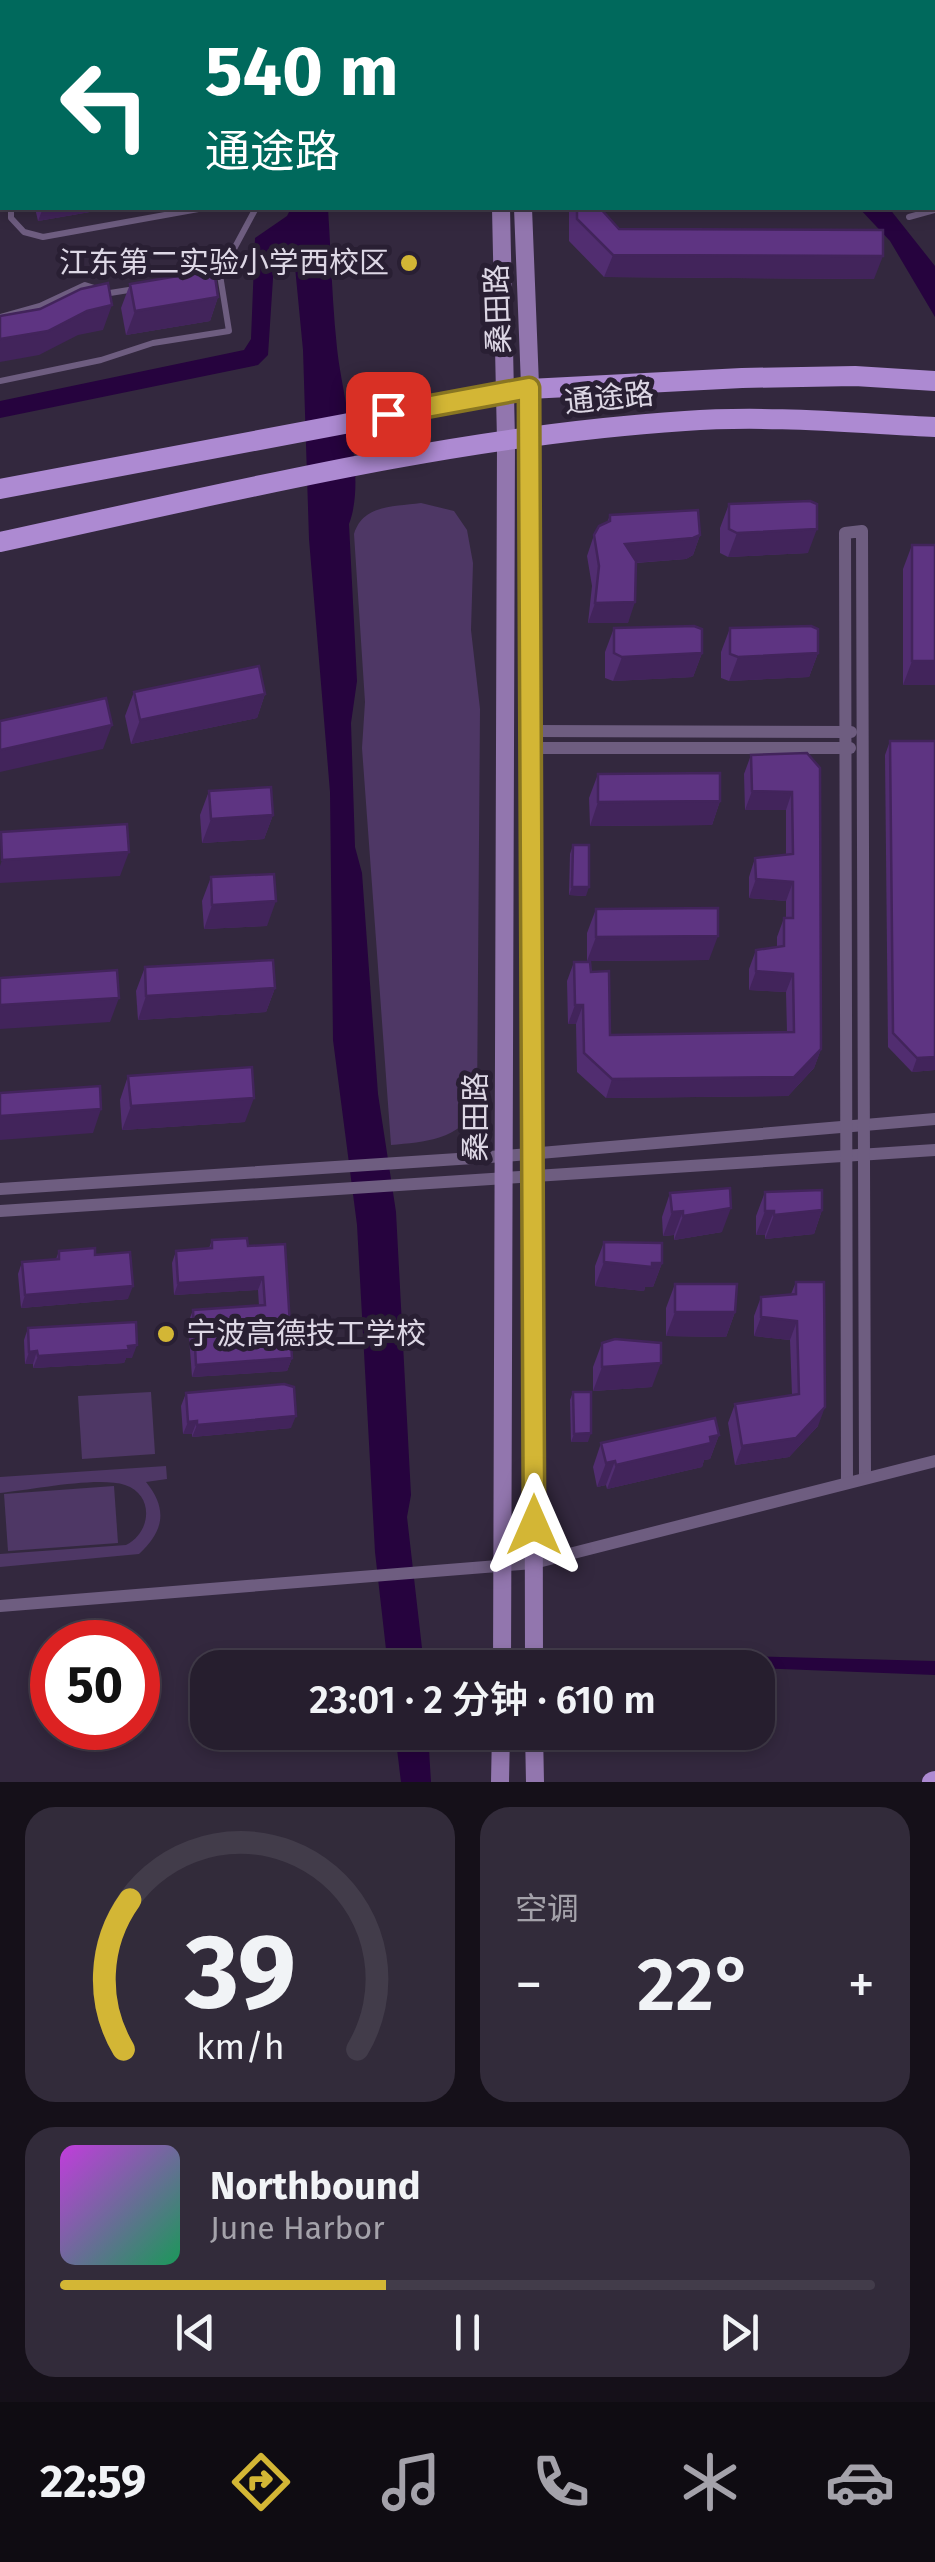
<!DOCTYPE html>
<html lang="zh">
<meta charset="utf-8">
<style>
:root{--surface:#261e2e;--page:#322b3a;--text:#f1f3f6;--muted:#a4a2aa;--line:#423c4a;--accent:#d3b635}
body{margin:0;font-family:"Fira Sans","Noto Sans SC",sans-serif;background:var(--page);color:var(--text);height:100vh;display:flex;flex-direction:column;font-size:38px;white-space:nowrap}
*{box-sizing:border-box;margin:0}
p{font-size:32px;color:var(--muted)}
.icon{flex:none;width:55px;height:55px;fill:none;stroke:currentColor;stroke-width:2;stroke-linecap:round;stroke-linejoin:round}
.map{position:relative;height:1782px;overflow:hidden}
.sheet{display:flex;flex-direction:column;gap:25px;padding:25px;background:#151019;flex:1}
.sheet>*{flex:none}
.guide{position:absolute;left:0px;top:0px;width:935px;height:210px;box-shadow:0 5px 15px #0003,0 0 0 2px var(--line);background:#00695c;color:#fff;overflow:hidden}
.speed{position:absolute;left:30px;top:1620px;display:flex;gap:20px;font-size:50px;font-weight:700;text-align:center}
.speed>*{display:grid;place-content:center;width:130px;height:130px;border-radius:50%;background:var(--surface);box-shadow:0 5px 15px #0003,0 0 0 2px var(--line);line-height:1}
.speed .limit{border:15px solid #d22;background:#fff;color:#111}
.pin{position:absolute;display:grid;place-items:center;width:85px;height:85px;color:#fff;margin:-42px;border-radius:20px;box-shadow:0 5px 15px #0006}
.me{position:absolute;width:110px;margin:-55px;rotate:0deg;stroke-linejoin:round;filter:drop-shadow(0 0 8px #0008)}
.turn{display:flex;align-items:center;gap:35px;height:210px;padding:0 40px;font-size:45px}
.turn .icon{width:130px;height:130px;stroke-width:2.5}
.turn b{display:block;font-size:70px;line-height:85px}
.big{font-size:75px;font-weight:600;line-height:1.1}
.sheet .card{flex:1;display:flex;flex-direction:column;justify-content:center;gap:15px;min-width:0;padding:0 35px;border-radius:30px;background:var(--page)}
.sheet .dial{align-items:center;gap:0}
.dial svg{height:260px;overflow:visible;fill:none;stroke:var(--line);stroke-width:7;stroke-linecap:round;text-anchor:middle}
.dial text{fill:var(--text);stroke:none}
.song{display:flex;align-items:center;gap:30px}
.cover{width:120px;height:120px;border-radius:15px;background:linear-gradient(135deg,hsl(290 70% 55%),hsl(150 70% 35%))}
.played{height:10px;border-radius:5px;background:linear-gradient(90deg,var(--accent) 40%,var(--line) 40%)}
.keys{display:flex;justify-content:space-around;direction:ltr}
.heat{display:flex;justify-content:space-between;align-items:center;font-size:55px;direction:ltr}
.sheet .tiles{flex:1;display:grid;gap:25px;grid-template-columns:1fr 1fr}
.card:last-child{grid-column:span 2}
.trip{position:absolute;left:190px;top:1650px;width:585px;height:100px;border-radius:30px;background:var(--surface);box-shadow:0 5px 15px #0003,0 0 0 2px var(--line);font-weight:600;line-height:100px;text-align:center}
.tab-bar{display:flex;height:160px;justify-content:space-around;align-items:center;background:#0f0c12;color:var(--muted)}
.tab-bar .icon{width:70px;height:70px}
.tab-bar .current{color:var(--accent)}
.tab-bar b{font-size:45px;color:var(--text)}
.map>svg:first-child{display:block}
.green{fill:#4e3765}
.water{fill:#26033e}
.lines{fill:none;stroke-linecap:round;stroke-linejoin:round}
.lane{stroke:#6e5d80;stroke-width:6}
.street{stroke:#6e5d80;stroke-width:12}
.secondary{stroke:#9276ae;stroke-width:18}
.primary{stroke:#ad8ad2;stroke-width:20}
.wall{fill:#512d70}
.shaded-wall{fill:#42245b}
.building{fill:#5e3482;stroke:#42245b;stroke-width:2.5}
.route-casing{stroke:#897622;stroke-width:25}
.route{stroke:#d3b635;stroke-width:18}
.poi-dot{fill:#d3b635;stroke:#291f33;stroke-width:4}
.labels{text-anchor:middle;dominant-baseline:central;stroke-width:10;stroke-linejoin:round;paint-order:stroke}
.poi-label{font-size:30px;fill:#ddd7e5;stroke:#291f33;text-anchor:end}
.street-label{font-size:30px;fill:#ddd7e5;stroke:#291f33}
</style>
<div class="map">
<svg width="935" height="1782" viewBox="0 0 935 1782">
<rect width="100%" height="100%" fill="#33283e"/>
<!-- green -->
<g class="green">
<path d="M421,503l33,8 13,19 6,33 -2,67 9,79 -3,398c-18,33 -52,35 -86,38l-29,-397 3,-46 -11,-168c9,-30 40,-27 67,-31z"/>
<polygon points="151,1392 155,1454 82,1459 78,1396"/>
<path d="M166,1466l1,13 -21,3c22,27 18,49 -7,72l-139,13v-13l126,-9c25,-12 29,-50 -1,-60 -27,-9 -94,5 -125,8v-16z"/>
<polygon points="114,1486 118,1543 8,1551 4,1494"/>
</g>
<!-- water -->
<g class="water">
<path d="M291,208h37c3,46 4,93 9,140 5,49 30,129 12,176l8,157 -6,42 4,124 7,26 16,221 18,118 15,283 -4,22 15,131 4,9 193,-4 316,8v14l-177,-7 -370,-1 -13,-115 -18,-327 -24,-185 -3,-248 -21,-253 -6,-189 -8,-83 -10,-8 -11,4 -6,92 -10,10 -258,53v-17l244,-51 7,-11 4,-101 32,-22z"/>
<polygon points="859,208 889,208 935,266 935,317 890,241"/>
<polygon points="395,1733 428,1733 431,1782 401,1782"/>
</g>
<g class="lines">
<!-- lane -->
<g class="lane">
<polyline points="250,0 250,2"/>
<polyline points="750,0 752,2"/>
<polyline points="0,16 2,52"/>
<polyline points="11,208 11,218 24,232 43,237 204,208"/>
<polyline points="909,217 935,210"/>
<polyline points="0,317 40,306 85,285 110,293 135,289"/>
<polyline points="0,381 101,360 153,343 229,331 220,275 256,208"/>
</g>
<!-- street -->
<g class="street">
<polyline points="932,84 935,83"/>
<polyline points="533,731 851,732"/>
<polyline points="533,748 850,748"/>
<polyline points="0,1189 504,1156 935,1119"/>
<polyline points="0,1211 935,1150"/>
<polyline points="847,1482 845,533 862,531 865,1477"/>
<polyline points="0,1606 534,1563 935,1461"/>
</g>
<!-- secondary -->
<g class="secondary">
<polyline points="522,0 522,2"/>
<polyline points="507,2 507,0"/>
<polyline points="501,208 506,441 502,1668"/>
<polyline points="523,208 532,436 534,1668"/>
<polyline points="534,1732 535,1782"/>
<polyline points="500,1782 501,1732"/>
</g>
<!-- primary -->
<g class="primary">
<polyline points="0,489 529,389 742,378 855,376 935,381"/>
<path d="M0,542c226,-49 454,-106 685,-121 83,-6 167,2 250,6"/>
<polyline points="932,1782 935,1781"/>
</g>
</g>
<!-- wall -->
<g class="wall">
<polygon points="802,0 870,0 868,0 868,2 803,2"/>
<polygon points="35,208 113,208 38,221"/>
<polygon points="569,208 612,208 600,208 619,229 874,279 604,277 569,241"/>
<polygon points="130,284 218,297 210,321 126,335 121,308"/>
<polygon points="729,504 808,553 728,557 720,553 720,528"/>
<polygon points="610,515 700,535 693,555 686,559 636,563 628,623 588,623 592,586 587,556 594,535 607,523"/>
<polygon points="912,545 935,685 903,685 903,569"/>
<polygon points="614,628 702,653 693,677 613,681 605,678 605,652"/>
<polygon points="730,628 818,653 809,677 729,681 721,678 721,652"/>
<polygon points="134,692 265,694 257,718 131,744 125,716"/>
<polygon points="890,741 935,1070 912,1072 888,1047 885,755"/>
<polygon points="807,753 821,1049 814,1068 788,1096 606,1098 577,1072 576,1024 568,1024 567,981 574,962 591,972 610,1035 787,1032 786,992 749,990 749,969 756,950 777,947 777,937 784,918 786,918 786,901 749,898 749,877 755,858 786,855 786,810 745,810 744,774 751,755"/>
<polygon points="598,774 720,801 712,825 590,826 589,798"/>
<polygon points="209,791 273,815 264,839 202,843 200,815"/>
<polygon points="573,845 586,896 569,895 570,854"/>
<polygon points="211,877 267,926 204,929 202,901"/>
<polygon points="596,909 709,960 587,961 587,933"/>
<polygon points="145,967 275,988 266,1012 138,1020 136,991"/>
<polygon points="128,1076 245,1122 122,1130 120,1100"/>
<polygon points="765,1192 822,1210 814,1234 765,1239 765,1235 756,1235 756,1216"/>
<polygon points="670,1193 722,1232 674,1240 674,1235 663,1236 662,1217"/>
<polygon points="212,1240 248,1246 285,1244 292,1358 287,1371 192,1377 188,1323 193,1310 259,1306 258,1290 174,1295 172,1263 176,1251 209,1248"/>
<polygon points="604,1242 662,1263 653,1287 645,1287 644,1291 595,1286 595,1266"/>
<polygon points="59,1251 95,1255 128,1299 21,1308 18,1274 22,1262 56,1259"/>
<polygon points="796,1282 818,1426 789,1457 735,1465 728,1423 735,1404 792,1395 790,1340 754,1336 754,1316 761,1297 791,1294"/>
<polygon points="675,1284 735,1312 726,1337 666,1336 666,1308"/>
<polygon points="28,1328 132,1358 126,1358 124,1363 33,1368 33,1364 25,1364 24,1340"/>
<polygon points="602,1343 652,1387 593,1391 593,1367"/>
<polygon points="573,1392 588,1442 571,1442 570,1400"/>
<polygon points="186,1393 291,1428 192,1437 192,1434 183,1434 181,1406"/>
<polygon points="719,1435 710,1459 704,1460 702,1467 607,1489 606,1485 597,1487 593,1467 601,1443"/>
</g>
<!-- shaded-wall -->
<g class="shaded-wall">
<polygon points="810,0 831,0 830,2 810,2"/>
<rect x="932" y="30" width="3" height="22"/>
<polygon points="935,108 935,130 932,131 932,109"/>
<polygon points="935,170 935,192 932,193 932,171"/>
<polygon points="43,208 113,208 38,221"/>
<polygon points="613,255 883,256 874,279 604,277"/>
<polygon points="218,297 210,321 126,335 135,311"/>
<polygon points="112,305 103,330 78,335 39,355 0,362 0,339 87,311"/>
<polygon points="817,529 808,553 728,557 737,533"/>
<polygon points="700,535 693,555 686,559 618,564 625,544"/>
<polygon points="635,602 628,623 588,623 595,603"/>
<polygon points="702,653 693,677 613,681 622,657"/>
<polygon points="818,653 809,677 729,681 738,657"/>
<polygon points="912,661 935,661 935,685 903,685"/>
<polygon points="265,694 257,718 131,744 140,720"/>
<polygon points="112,725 103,749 0,772 0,750"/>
<polygon points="752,791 792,792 786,810 745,810"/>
<polygon points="720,801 712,825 590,826 598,802"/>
<polygon points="273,815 264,839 202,843 211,819"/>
<polygon points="129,852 120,876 0,883 0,866 2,860"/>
<polygon points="756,879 793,882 786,901 749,898"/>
<polygon points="572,887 589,887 586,896 569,895"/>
<polygon points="276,901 267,926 204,929 212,905"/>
<polygon points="718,936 709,960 587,961 596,937"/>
<polygon points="756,971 793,974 786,992 749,990"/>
<polygon points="275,988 266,1012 138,1020 146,996"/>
<polygon points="119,998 110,1022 0,1029 0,1005"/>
<polygon points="575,1005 583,1005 576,1024 568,1024"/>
<polygon points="821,1049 814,1068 788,1096 606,1098 612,1079"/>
<polygon points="935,1057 935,1070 912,1072 917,1058"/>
<polygon points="254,1098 245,1122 122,1130 131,1106"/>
<polygon points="101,1109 93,1133 0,1140 0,1116"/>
<polygon points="731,1208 722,1232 674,1240 683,1216"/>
<polygon points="822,1210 814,1234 765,1239 774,1215"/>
<polygon points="683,1211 674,1235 663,1236 672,1212"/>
<polygon points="765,1211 774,1211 765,1235 756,1235"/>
<polygon points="604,1262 652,1263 662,1263 653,1287 645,1287 644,1291 595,1286"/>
<polygon points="263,1277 258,1290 174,1295 178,1283"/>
<polygon points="133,1286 128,1299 21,1308 25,1295"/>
<polygon points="675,1312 735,1312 726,1337 666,1336"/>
<polygon points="761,1317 797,1321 790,1340 754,1336"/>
<polygon points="137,1345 132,1358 126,1358 124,1363 33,1368 38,1356"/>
<polygon points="37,1351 33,1364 25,1364 29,1352"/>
<polygon points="292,1358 287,1371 192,1377 196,1365"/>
<polygon points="661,1363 652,1387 593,1391 602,1367"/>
<polygon points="825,1407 818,1426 789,1457 735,1465 742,1446"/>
<polygon points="296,1416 291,1428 192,1437 197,1425"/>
<polygon points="197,1421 192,1434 183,1434 188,1422"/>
<polygon points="591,1433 588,1442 571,1442 574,1434"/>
<polygon points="719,1435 710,1459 704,1460 702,1467 607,1489 616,1465"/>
<polygon points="615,1461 606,1485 597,1487 606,1463"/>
</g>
<!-- building -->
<g class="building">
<polygon points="163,0 245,0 246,2 139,2"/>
<polygon points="838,0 868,0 868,2 839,2"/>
<polygon points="935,8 935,30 932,30 932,9"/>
<polygon points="935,84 935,108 932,109 932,85"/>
<polygon points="932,149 935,149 935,170 932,171"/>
<polygon points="577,208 600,208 619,229 883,230 883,256 613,255 577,219"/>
<polygon points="214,270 218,297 135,311 130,284"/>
<polygon points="108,283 112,305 87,311 48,331 0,339 0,316 40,309 81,289"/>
<polygon points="810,501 817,504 817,529 737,533 729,529 729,504"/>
<polygon points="698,510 700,535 693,538 625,544 636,561 635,602 595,603 599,566 594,535 599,526 610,521 610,515"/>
<rect x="912" y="545" width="23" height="116"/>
<polygon points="694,626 702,629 702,653 622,657 614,653 614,628"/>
<polygon points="811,626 818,629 818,653 738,657 730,654 730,628"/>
<polygon points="259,666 265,694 140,720 134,692"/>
<polygon points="106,698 112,725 0,750 0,721"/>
<polygon points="890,741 935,741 935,1057 917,1058 893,1033"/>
<polygon points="807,753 820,768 821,1049 794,1077 612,1079 584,1053 583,1005 575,1005 574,962 590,962 591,972 609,971 610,1035 794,1032 793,974 756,971 756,950 784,946 784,918 793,918 793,882 756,879 755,858 793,854 792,792 752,791 751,755"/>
<polygon points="720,773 720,801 598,802 598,774"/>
<polygon points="271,787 273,815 211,819 209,791"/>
<polygon points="127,824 129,852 2,860 1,832"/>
<polygon points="573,845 589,845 589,887 572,887"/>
<polygon points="274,874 276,901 212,905 211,877"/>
<polygon points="718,908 718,936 596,937 596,909"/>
<polygon points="273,960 275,988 146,996 145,967"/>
<polygon points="117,970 119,998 0,1005 0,978"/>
<polygon points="252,1067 254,1098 131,1106 128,1076"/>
<polygon points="100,1086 101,1109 0,1116 0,1093"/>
<polygon points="730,1188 731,1208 683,1216 683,1211 672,1212 670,1193"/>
<polygon points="822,1190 822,1210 774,1215 774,1211 765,1211 765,1192"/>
<polygon points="247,1238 248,1246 285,1244 292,1358 196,1365 193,1310 265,1305 263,1277 178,1283 176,1251 212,1248 212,1240"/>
<polygon points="604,1242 662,1243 662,1263 652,1263 652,1267 604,1262"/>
<polygon points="95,1248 95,1255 130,1252 133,1286 25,1295 22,1262 59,1259 59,1251"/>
<polygon points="796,1282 824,1282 825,1407 796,1438 742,1446 735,1404 799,1394 797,1321 761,1317 761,1297 796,1294"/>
<polygon points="675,1284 737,1284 735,1312 675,1312"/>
<polygon points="136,1322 137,1345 128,1346 129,1350 38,1356 37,1351 29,1352 28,1328"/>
<polygon points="615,1339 661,1343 661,1363 602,1367 602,1343"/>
<polygon points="284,1384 294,1387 296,1416 197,1425 197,1421 188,1422 186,1393"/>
<polygon points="573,1392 591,1392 591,1433 574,1434"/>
<polygon points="715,1418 719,1435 710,1437 711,1443 616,1465 615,1461 606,1463 601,1443"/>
</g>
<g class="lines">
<!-- route casing -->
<g class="route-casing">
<polyline id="route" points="388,414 529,388 534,1525"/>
</g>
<!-- route -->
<use href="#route" class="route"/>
</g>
<!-- markers -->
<g class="poi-dot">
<circle cx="409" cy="263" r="10"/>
<circle cx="166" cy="1334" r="10"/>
</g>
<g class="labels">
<!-- poi labels -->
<g class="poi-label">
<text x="389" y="263">江东第二实验小学西校区</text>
<text x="186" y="1334" text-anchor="start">宁波高德技工学校</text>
</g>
<!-- street labels -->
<g class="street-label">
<text transform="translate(498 309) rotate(-92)">桑田路</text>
<text transform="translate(609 398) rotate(-6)">通途路</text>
<text transform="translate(476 1117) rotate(-90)">桑田路</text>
</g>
</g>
</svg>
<div class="speed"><div class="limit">50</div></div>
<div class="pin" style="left:388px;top:414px;background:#d93025"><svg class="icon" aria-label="arrive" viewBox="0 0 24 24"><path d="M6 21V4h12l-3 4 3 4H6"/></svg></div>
<svg class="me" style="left:534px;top:1525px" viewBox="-20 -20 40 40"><path d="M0-17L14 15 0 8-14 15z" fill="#d3b635" stroke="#fff" stroke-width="4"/></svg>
<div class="trip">23:01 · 2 分钟 · 610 m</div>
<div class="guide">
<div class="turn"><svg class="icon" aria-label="left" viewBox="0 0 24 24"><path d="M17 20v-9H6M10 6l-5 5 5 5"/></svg><div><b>540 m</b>通途路</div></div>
</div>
</div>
<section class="sheet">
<div class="tiles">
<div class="card dial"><svg viewBox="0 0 100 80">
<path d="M14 69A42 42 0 1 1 86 69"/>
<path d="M14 69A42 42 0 0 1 16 23" stroke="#d3b635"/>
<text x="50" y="56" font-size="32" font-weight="700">39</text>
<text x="50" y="72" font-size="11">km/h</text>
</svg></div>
<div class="card"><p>空调</p>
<div class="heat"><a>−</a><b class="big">22°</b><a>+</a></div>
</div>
<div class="card">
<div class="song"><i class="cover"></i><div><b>Northbound</b><p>June Harbor</p></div></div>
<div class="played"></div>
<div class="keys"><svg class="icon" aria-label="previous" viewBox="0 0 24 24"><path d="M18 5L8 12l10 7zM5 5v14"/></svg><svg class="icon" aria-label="pause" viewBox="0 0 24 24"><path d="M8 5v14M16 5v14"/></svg><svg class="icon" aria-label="next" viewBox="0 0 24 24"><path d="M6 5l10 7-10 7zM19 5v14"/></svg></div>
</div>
</div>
</section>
<nav class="tab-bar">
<b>22:59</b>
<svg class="icon current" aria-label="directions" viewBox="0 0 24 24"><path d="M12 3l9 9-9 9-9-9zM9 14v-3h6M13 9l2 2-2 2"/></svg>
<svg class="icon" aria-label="music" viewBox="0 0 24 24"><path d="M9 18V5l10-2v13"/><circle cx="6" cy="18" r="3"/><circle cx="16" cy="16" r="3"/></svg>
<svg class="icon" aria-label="phone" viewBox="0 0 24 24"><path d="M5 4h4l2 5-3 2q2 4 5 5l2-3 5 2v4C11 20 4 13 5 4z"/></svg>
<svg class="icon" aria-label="climate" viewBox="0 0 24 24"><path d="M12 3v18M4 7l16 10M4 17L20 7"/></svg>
<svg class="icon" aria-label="car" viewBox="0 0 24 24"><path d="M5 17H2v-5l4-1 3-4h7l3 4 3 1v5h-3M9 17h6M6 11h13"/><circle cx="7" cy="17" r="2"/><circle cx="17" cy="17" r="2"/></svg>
</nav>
